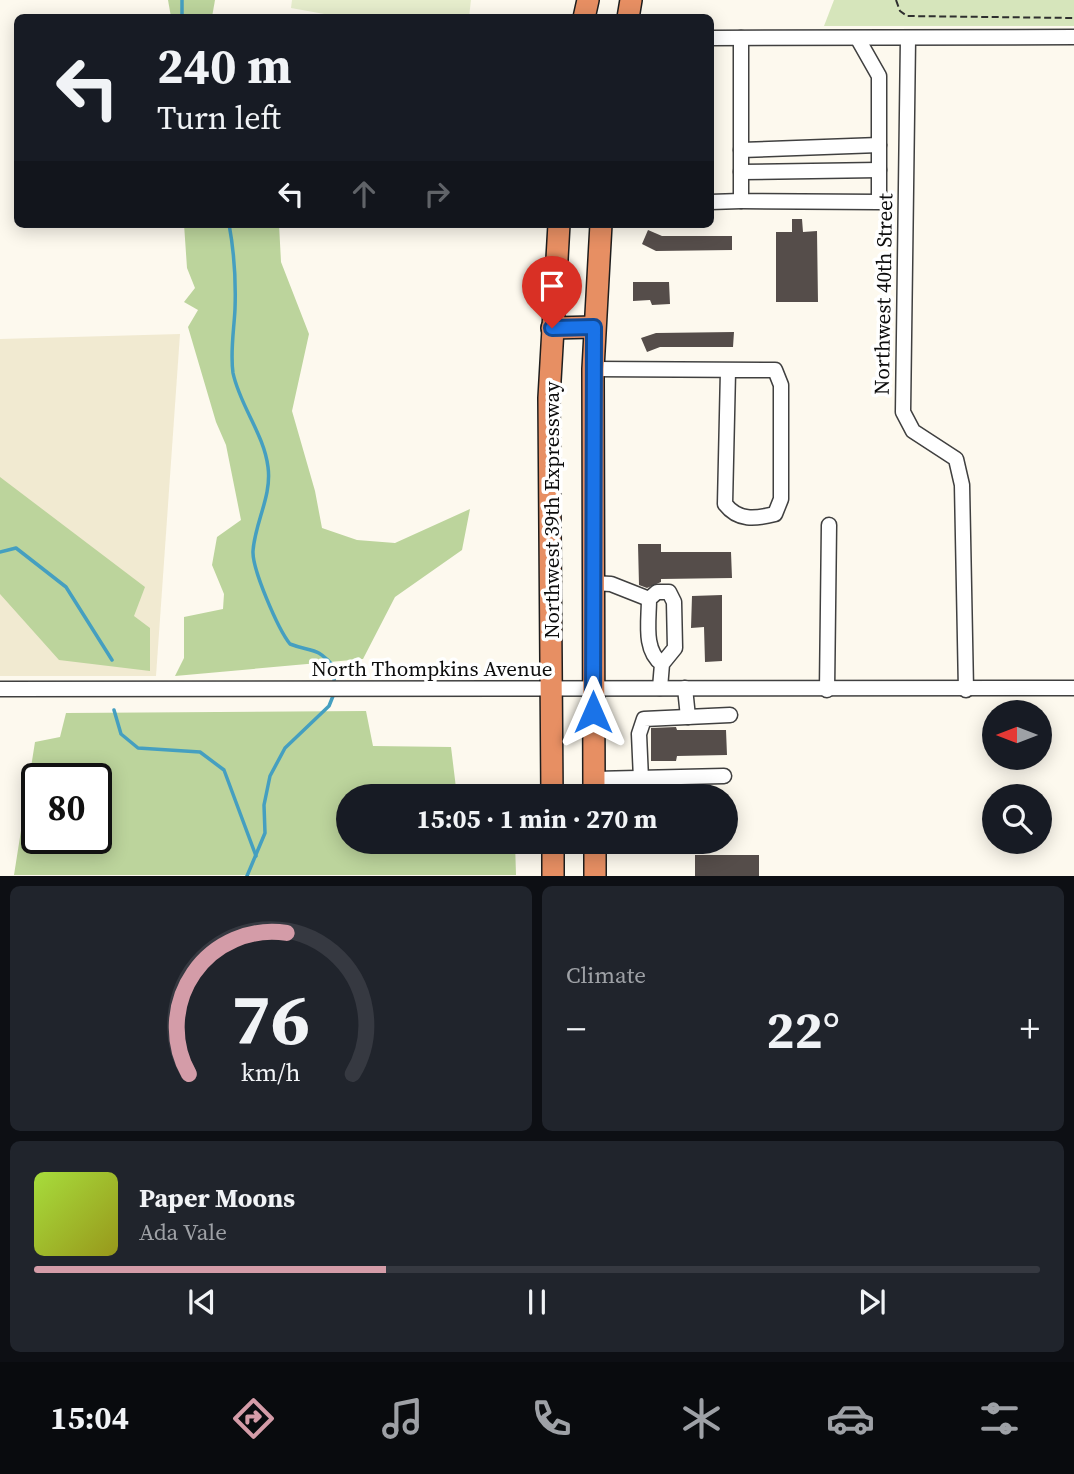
<!DOCTYPE html>
<meta charset="utf-8">
<style>
:root{--surface:#171b24;--page:#20242c;--text:#f1f3f6;--muted:#9ea1a6;--line:#363941;--accent:#d49ca8}
body{margin:0;font-family:"Source Serif 4",serif;background:var(--page);color:var(--text);height:100vh;display:flex;flex-direction:column;font-size:26px;white-space:nowrap}
*{box-sizing:border-box;margin:0}
p{font-size:23px;color:var(--muted)}
.icon{flex:none;width:38px;height:38px;fill:none;stroke:currentColor;stroke-width:2;stroke-linecap:round;stroke-linejoin:round}
.map{position:relative;height:876px;overflow:hidden}
.details{display:flex;flex-direction:column;gap:10px;padding:10px;background:#0d0f14;flex:1}
.details>*{flex:none}
.hud{position:absolute;left:14px;top:14px;width:700px;height:214px;border-radius:10px;box-shadow:0 4px 18px #0003;background:#171b24;color:var(--text);overflow:hidden}
.needle{width:46px;rotate:270deg}
.fabs{position:absolute;left:982px;top:700px;display:grid;gap:14px}
.fabs a{display:grid;place-items:center;width:70px;height:70px;border-radius:50%;background:var(--surface);box-shadow:0 4px 18px #0003;font-size:35px}
.speed{position:absolute;left:21px;top:763px;display:flex;gap:14px;font-size:35px;font-weight:700;text-align:center}
.speed>*{display:grid;place-content:center;width:91px;height:91px;border-radius:50%;background:var(--surface);box-shadow:0 4px 18px #0003;line-height:1}
.speed .limit{border:4px solid #111;border-radius:10px;background:#fff;color:#111}
.pin{position:absolute;display:grid;place-items:center;width:60px;height:60px;color:#fff;margin:-72px -30px;border-radius:50% 50% 50% 0;rotate:-45deg;box-shadow:0 0 7px #0007}
.pin .icon{rotate:45deg}
.me{position:absolute;width:77px;margin:-38px;rotate:0deg;stroke-linejoin:round;filter:drop-shadow(0 0 5px #0008)}
.turn{display:flex;align-items:center;gap:24px;height:147px;padding:0 28px;font-size:32px}
.turn .icon{width:91px;height:91px;stroke-width:2.5}
.turn b{display:block;font-size:49px;line-height:60px}
.lanes{display:flex;align-items:center;height:66px;padding:0 28px;background:#0003;justify-content:center;gap:35px;direction:ltr}
.lanes .off{opacity:.35}
.big{font-size:52px;font-weight:700;line-height:1.1}
.details .tile{flex:1;display:flex;flex-direction:column;justify-content:center;gap:10px;min-width:0;padding:0 24px;border-radius:10px;background:var(--page)}
.details .dial{align-items:center;gap:0}
.dial svg{height:182px;overflow:visible;fill:none;stroke:var(--line);stroke-width:7;stroke-linecap:round;text-anchor:middle}
.dial text{fill:var(--text);stroke:none}
.song{display:flex;align-items:center;gap:21px}
.cover{width:84px;height:84px;border-radius:10px;background:linear-gradient(135deg,hsl(80 70% 55%),hsl(60 70% 35%))}
.played{height:7px;border-radius:4px;background:linear-gradient(90deg,var(--accent) 35%,var(--line) 35%)}
.keys{display:flex;justify-content:space-around;direction:ltr}
.heat{display:flex;justify-content:space-between;align-items:center;font-size:38px;direction:ltr}
.details .tiles{flex:1;display:grid;gap:10px;grid-template-columns:1fr 1fr}
.tile:last-child{grid-column:span 2}
.trip{position:absolute;left:336px;top:784px;width:402px;height:70px;border-radius:35px;background:var(--surface);box-shadow:0 4px 18px #0003;font-weight:700;line-height:70px;text-align:center}
.menu{display:flex;height:112px;justify-content:space-around;align-items:center;background:#090b0e;color:var(--muted)}
.menu .icon{width:49px;height:49px}
.menu .selected{color:var(--accent)}
.menu b{font-size:32px;color:var(--text)}
.map>svg:first-child{display:block}
.farmland{fill:#f1ead1}
.green{fill:#d6e5bb}
.forest{fill:#bcd49c;fill-rule:evenodd}
.pitch{fill:#e6edcc}
.lines{fill:none;stroke-linecap:round;stroke-linejoin:round}
.stream{stroke:#459fc0;stroke-width:3.5}
.building{fill:#554d4a}
.minor-casing{stroke:#404040;stroke-width:17}
.highway-casing{stroke:#1e1e1e;stroke-width:24}
.path{stroke:#2f2f2f;stroke-width:2;stroke-dasharray:7 3.5;stroke-linecap:butt}
.minor{stroke:#fff;stroke-width:14}
.highway{stroke:#e78f63;stroke-width:21}
.route-casing{stroke:#114b97;stroke-width:18}
.route{stroke:#1a73e8;stroke-width:12}
.labels{text-anchor:middle;dominant-baseline:central;stroke-width:7;stroke-linejoin:round;paint-order:stroke}
.street-label{font-size:21px;fill:#0d0d0d;stroke:#fff}
</style>
<div class="map">
<svg width="1074" height="876" viewBox="0 0 1074 876">
<rect width="100%" height="100%" fill="#fdf9ee"/>
<!-- farmland -->
<polygon class="farmland" points="180,334 156,676 0,676 0,339"/>
<!-- green -->
<polygon class="green" points="834,0 1074,0 1074,26 824,26"/>
<!-- forest -->
<g class="forest">
<polygon points="168,0 215,0 212,17 171,17"/>
<polygon points="184,224 279,224 281,262 309,334 292,411 315,491 322,528 357,540 395,543 470,509 462,550 395,597 363,659 175,676 184,658 184,617 223,609 224,594 212,565 217,537 241,520 226,445 216,422 188,327 198,310 184,302 195,288 187,268"/>
<polygon points="0,477 145,587 134,616 150,628 150,671 59,660 0,594"/>
<path d="M366,711l7,35 78,1 6,49h-109v46h167l1,33h-502l21,-133 25,-5 6,-24zM37,779h59v59h-59z"/>
</g>
<!-- pitch -->
<polygon class="pitch" points="292,0 471,0 469,17 341,17 291,8"/>
<g class="lines">
<!-- stream -->
<g class="stream">
<polyline points="182,0 182,18"/>
<path d="M229,224c5,27 7,57 6,85 -1,21 -5,43 -2,64 7,33 31,61 35,94 4,29 -13,55 -15,84 -1,18 25,78 37,93 23,9 25,1 45,24l-1,13"/>
<polyline points="0,552 16,548 66,587 112,660"/>
<polyline points="114,710 121,734 138,748 200,752 224,770 256,856"/>
<polyline points="247,876 265,833 264,805 270,776 285,748 329,706 333,696"/>
</g>
</g>
<!-- building -->
<g class="building">
<polygon points="792,219 802,219 803,232 817,231 818,302 776,302 776,232 792,232"/>
<polygon points="648,230 662,236 732,236 732,250 656,251 642,244"/>
<polygon points="633,282 669,282 670,304 652,305 650,300 633,301"/>
<polygon points="734,332 733,347 660,347 647,352 641,338 656,333"/>
<polygon points="638,544 661,544 661,552 731,552 732,578 661,579 661,582 647,588 639,585"/>
<polygon points="722,595 722,661 705,662 704,627 691,628 692,596"/>
<polygon points="676,727 677,730 726,730 727,755 677,756 676,761 651,761 651,728"/>
<rect x="695" y="855" width="64" height="21"/>
</g>
<g class="lines">
<!-- minor casing -->
<g class="minor-casing">
<g id="minor">
<polyline points="710,38 1074,37"/>
<polyline points="741,38 741,201 879,202 879,76 858,39"/>
<polyline points="908,39 903,412 913,431 956,459 962,485 966,690"/>
<polyline points="741,150 879,145"/>
<polyline points="741,172 879,170"/>
<polyline points="710,202 741,201"/>
<path d="M593,369l182,1 6,15v114l-6,15c-20,5 -37,7 -50,-10l3,-133"/>
<polyline points="592,583 611,584 649,599"/>
<path d="M660,688l2,-24 13,-16 -1,-46 -5,-10h-12l-8,7c0,22 -6,51 13,65"/>
<polyline points="685,688 688,717"/>
<polyline points="0,689 1074,688"/>
<polyline points="827,690 829,525"/>
<polyline points="594,779 724,776"/>
<polyline points="641,779 639,734 644,719 730,715"/>
</g>
</g>
<!-- highway casing -->
<g class="highway-casing">
<g id="highway">
<polyline points="584,18 588,0"/>
<polyline points="628,18 631,0"/>
<polyline points="552,328 594,327"/>
<polyline points="552,796 549,398 559,224"/>
<polyline points="594,796 593,369 601,224"/>
<polyline points="553,842 553,876"/>
<polyline points="595,842 595,876"/>
</g>
</g>
<!-- path -->
<polyline class="path" points="896,0 900,11 907,16 1074,18"/>
<!-- minor -->
<use href="#minor" class="minor"/>
<!-- highway -->
<use href="#highway" class="highway"/>
</g>
<g class="lines">
<!-- route casing -->
<g class="route-casing">
<polyline id="route" points="552,328 594,327 593,712"/>
</g>
<!-- route -->
<use href="#route" class="route"/>
</g>
<g class="labels">
<!-- street labels -->
<g class="street-label">
<text transform="translate(883 294) rotate(-89)">Northwest 40th Street</text>
<text transform="translate(551 510) rotate(-90)">Northwest 39th Expressway</text>
<text x="432" y="668">North Thompkins Avenue</text>
</g>
</g>
</svg>
<div class="fabs">
<a><svg class="needle" viewBox="-14 -14 28 28"><path d="M0-13l5 13h-10z" fill="#e53935"/><path d="M0 13l5-13h-10z" fill="#9ea1a6"/></svg></a>
<a><svg class="icon" aria-label="search" viewBox="0 0 24 24"><circle cx="10" cy="10" r="6"/><path d="M15 15l6 6"/></svg></a>
</div>
<div class="speed"><div class="limit">80</div></div>
<div class="pin" style="left:552px;top:328px;background:#d93025"><svg class="icon" aria-label="arrive" viewBox="0 0 24 24"><path d="M6 21V4h12l-3 4 3 4H6"/></svg></div>
<svg class="me" style="left:593px;top:712px" viewBox="-20 -20 40 40"><path d="M0-17L14 15 0 8-14 15z" fill="#1a73e8" stroke="#fff" stroke-width="4"/></svg>
<div class="trip">15:05 · 1 min · 270 m</div>
<div class="hud">
<div class="turn"><svg class="icon" aria-label="left" viewBox="0 0 24 24"><path d="M17 20v-9H6M10 6l-5 5 5 5"/></svg><div><b>240 m</b>Turn left</div></div>
<div class="lanes"><svg class="icon" aria-label="left" viewBox="0 0 24 24"><path d="M17 20v-9H6M10 6l-5 5 5 5"/></svg><svg class="icon off" aria-label="ahead" viewBox="0 0 24 24"><path d="M12 20V5M6 11l6-6 6 6"/></svg><svg class="icon off" aria-label="right" viewBox="0 0 24 24"><path d="M7 20v-9h11M14 6l5 5-5 5"/></svg></div>
</div>
</div>
<section class="details">
<div class="tiles">
<div class="tile dial"><svg viewBox="0 0 100 80">
<path d="M14 69A42 42 0 1 1 86 69"/>
<path d="M14 69A42 42 0 0 1 57 7" stroke="#d49ca8"/>
<text x="50" y="56" font-size="32" font-weight="700">76</text>
<text x="50" y="72" font-size="11">km/h</text>
</svg></div>
<div class="tile"><p>Climate</p>
<div class="heat"><a>−</a><b class="big">22°</b><a>+</a></div>
</div>
<div class="tile">
<div class="song"><i class="cover"></i><div><b>Paper Moons</b><p>Ada Vale</p></div></div>
<div class="played"></div>
<div class="keys"><svg class="icon" aria-label="previous" viewBox="0 0 24 24"><path d="M18 5L8 12l10 7zM5 5v14"/></svg><svg class="icon" aria-label="pause" viewBox="0 0 24 24"><path d="M8 5v14M16 5v14"/></svg><svg class="icon" aria-label="next" viewBox="0 0 24 24"><path d="M6 5l10 7-10 7zM19 5v14"/></svg></div>
</div>
</div>
</section>
<nav class="menu">
<b>15:04</b>
<svg class="icon selected" aria-label="directions" viewBox="0 0 24 24"><path d="M12 3l9 9-9 9-9-9zM9 14v-3h6M13 9l2 2-2 2"/></svg>
<svg class="icon" aria-label="music" viewBox="0 0 24 24"><path d="M9 18V5l10-2v13"/><circle cx="6" cy="18" r="3"/><circle cx="16" cy="16" r="3"/></svg>
<svg class="icon" aria-label="phone" viewBox="0 0 24 24"><path d="M5 4h4l2 5-3 2q2 4 5 5l2-3 5 2v4C11 20 4 13 5 4z"/></svg>
<svg class="icon" aria-label="climate" viewBox="0 0 24 24"><path d="M12 3v18M4 7l16 10M4 17L20 7"/></svg>
<svg class="icon" aria-label="car" viewBox="0 0 24 24"><path d="M5 17H2v-5l4-1 3-4h7l3 4 3 1v5h-3M9 17h6M6 11h13"/><circle cx="7" cy="17" r="2"/><circle cx="17" cy="17" r="2"/></svg>
<svg class="icon" aria-label="filters" viewBox="0 0 24 24"><path d="M4 7h16M4 17h16"/><circle cx="9" cy="7" r="2"/><circle cx="15" cy="17" r="2"/></svg>
</nav>
